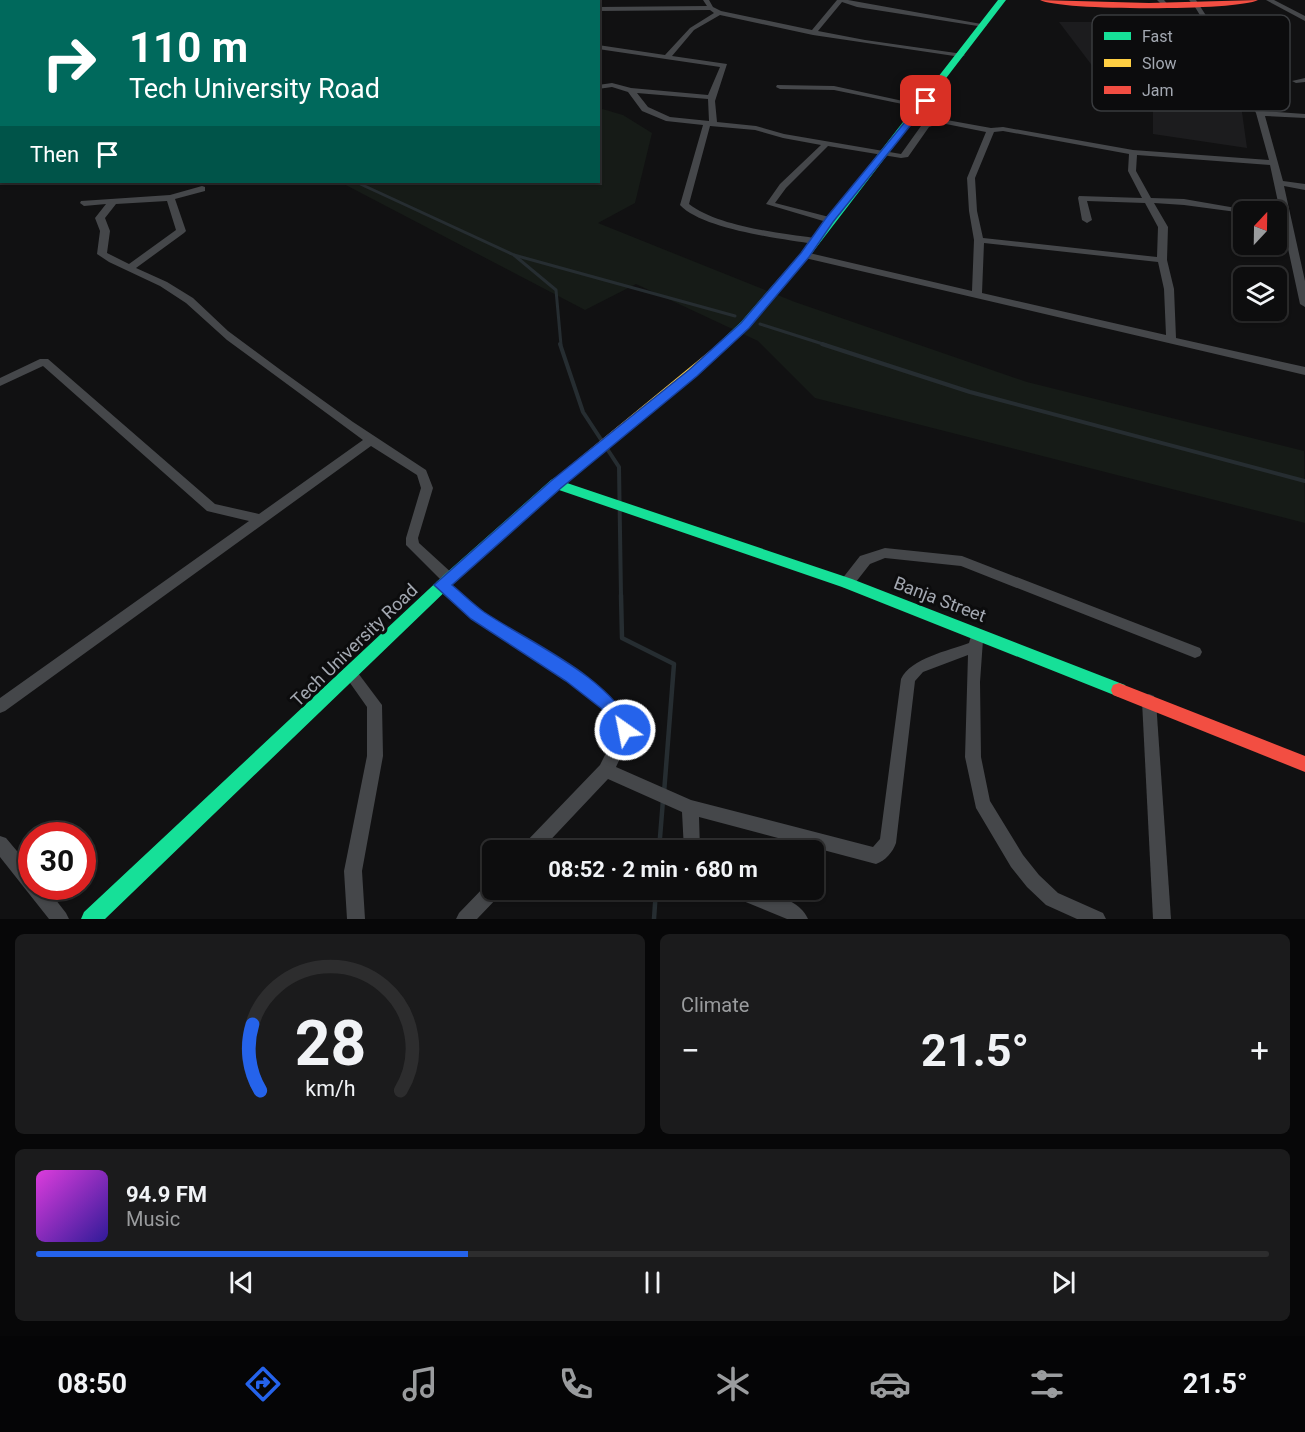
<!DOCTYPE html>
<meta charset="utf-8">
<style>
:root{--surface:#0d0d0e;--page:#1b1b1c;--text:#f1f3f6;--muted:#9a9c9e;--line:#2d2d2e;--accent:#2563eb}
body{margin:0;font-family:Roboto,sans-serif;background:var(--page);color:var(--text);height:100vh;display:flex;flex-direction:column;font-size:22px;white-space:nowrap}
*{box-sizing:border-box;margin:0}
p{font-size:20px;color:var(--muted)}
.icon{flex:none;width:33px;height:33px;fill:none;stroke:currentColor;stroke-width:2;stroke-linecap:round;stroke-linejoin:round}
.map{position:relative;height:919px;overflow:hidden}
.panel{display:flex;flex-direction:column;gap:15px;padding:15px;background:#070708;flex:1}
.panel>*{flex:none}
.guide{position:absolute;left:0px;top:0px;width:600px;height:183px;box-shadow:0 2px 4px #0004,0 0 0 2px var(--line);background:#00695c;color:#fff;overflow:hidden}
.needle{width:39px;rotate:22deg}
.fabs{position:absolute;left:1233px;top:201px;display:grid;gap:12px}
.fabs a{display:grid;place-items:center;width:54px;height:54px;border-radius:9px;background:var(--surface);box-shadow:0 2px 4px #0004,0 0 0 2px var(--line);font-size:30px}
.speed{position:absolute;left:18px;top:822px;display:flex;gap:12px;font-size:30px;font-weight:700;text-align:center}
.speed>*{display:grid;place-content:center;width:78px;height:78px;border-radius:50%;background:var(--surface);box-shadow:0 2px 4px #0004,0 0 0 2px var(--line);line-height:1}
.speed .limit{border:9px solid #d22;background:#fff;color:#111}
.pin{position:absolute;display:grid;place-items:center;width:51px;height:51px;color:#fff;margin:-26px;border-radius:12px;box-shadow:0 3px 9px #0006}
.me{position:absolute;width:66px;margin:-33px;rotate:327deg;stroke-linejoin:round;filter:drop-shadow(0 0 4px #0008)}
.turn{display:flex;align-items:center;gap:21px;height:126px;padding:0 30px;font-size:27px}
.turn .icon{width:78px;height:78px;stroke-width:2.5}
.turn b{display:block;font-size:42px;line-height:51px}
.then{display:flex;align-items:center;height:57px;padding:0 30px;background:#0003;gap:12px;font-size:22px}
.big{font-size:45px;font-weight:700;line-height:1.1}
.panel .widget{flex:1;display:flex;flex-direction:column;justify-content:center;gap:9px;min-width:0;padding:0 21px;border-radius:9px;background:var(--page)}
.panel .dial{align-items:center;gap:0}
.dial svg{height:156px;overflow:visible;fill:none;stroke:var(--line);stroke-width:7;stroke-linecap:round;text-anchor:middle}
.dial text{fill:var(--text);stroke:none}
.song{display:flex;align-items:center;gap:18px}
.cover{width:72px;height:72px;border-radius:9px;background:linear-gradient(135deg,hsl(300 70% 55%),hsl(250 70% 35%))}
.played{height:6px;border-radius:3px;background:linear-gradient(90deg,var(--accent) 35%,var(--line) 35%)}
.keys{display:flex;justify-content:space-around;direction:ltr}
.heat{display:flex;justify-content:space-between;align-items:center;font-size:33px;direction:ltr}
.panel .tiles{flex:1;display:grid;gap:15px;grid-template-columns:1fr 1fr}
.widget:last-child{grid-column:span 2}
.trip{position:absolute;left:482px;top:840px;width:342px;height:60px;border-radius:9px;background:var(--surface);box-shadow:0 2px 4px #0004,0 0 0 2px var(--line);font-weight:700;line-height:60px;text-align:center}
.menu{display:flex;height:96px;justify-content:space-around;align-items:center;background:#050506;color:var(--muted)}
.menu .icon{width:42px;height:42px}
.menu .current{color:var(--accent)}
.menu b{font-size:27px;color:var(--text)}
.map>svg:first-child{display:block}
.built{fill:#1c1c1e}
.green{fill:#161b17}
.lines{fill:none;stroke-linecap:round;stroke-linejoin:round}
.stream-far2{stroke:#262d31;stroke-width:3}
.stream-far1{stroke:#262d31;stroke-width:4}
.stream{stroke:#262d31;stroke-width:4.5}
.street{fill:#45474a;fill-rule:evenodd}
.fast{fill:#16e098;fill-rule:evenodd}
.slow{fill:#ffcf43;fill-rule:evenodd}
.jam{fill:#f24e42;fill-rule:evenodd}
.route{fill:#2563eb;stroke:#184099;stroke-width:1.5}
.labels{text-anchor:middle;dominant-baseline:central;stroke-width:6;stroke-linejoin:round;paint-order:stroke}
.street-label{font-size:18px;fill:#a3a8b1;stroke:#0c0c0d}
.key{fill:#0c0c0d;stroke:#393b3e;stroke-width:1.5}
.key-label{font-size:16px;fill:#a3a8b1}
</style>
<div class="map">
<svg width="1305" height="919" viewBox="0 0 1305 919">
<rect width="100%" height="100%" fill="#111112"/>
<!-- built -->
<g class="built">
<polygon points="1059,22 1176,22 1221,68 1094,68"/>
<polygon points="1153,92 1241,105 1247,148 1153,134"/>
</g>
<!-- green -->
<polygon class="green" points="599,108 623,115 652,133 635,203 598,223 795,302 1027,382 1304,451 1305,523 815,398 758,341 636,284 585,310 340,182 598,182"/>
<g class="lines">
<!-- stream-far2 -->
<g class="stream-far2">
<polyline points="356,182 514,255 735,316"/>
<polyline points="514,255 556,290 561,345"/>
<polyline points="760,324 826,345"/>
</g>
<!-- stream-far1 -->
<g class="stream-far1">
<polyline points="560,344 583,412 619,467 621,596"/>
<polyline points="822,344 970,392 1305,481"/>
</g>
<!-- stream -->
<g class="stream">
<polyline points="621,595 622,638 674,664 664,793"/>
<polyline points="659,850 663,800"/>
<polyline points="654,919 656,890"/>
</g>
<!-- street -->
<g class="street">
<polygon points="141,0 148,0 139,2"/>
<rect x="503" y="0" width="6" height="2"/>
<path d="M703,0h6l4,7 8,4 91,19 25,-30h11l139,25 -3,2 -127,-20 -15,-5 -24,29 47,9 98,14 2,1 -4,2 -148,-22 -93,-20 -26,15 -22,26 55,8 -12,37 2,21 39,4 28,8 117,20 20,-28 -15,-2v-4l20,3 15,-4 50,9 12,-1 130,23 136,10 -13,-47 -26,-48 -35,-58 -6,-7h7l42,65 25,46 42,3v4l-40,-2 18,65 22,3v6l-21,-4 21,95v26l-5,-3 -30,-139 -133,-10 -1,16 15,27 33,1 75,13h-15v1l-60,-8 -30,-2 14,24 -1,33 7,29 2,49 129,29v8l-500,-117 -5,-3 5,-3 167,39 2,-51 -5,-29 -2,-33 19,-46 -45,-9 -12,4 -21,30 -7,1 -73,-12 -42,42 -11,15 58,15v4l-3,1 -64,-19 14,-20 41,-39 -38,-7 -28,-8 -45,-4 -21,78c28,22 89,29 125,34l5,3 -5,3c-33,-5 -112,-15 -134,-39l23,-80 -37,-4 -24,-10 -14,-19 -16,-5 -14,2v-4l14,-2 19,5 77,7 12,-28 -122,-18v-4l67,10 25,-27 24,-15 -4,-3 -112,1v-4l109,-1zM637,93l71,6 1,22 -39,-4 -22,-10zM1003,131l126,23 -1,17 14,27 -63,-2 -1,2 4,22 5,3 5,-3 -5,-19 58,2 13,24 -1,30 -174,-19 -6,-27 -2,-33 19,-46zM984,243l174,19 6,27 2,46 -184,-42z"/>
<polygon points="1157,0 1164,0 1170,7 1165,8"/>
<polygon points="1266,0 1274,0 1305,16 1305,21"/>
<rect x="0" y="8" width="2" height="4"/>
<rect x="0" y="44" width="2" height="5"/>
<polygon points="1305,78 1305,82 1296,83 1292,81"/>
<polygon points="777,85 834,86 926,106 922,108 834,90 780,89 776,87"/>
<polygon points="0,90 2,90 0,95"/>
<rect x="0" y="159" width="2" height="6"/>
<path d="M202,186l3,1v4l-30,8 11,32 -2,2 -48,35 31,14 26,16 35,33 54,40 71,51 73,48 7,18 -15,50 1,5 35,32 2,4 -2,4 -4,1c11,9 21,19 32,27 48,35 125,63 151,119l-17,37 75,33 182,47 7,-8 21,-160c10,-21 47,-28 68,-36l2,-7 5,-2 5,2 2,4 -3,42 1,75 9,44 33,54 16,20 19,18 45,20 3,6h-29l-31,-14 -19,-18 -16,-20 -35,-59 -11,-51 3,-102 -45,17 -8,9 -19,162c-3,9 -11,18 -20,21l-177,-47 1,33h-16l-2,-38 -74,-33 -67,71h-19l2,-6 76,-79 17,-34 -14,-22 -36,-29 -95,-61 -35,-30 -2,-4 2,-4 4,-1 -35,-35v-7l15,-50 -4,-13 -46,-29 -366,265 -5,2v-15l249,-177 -42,-10 -164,-145 -43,20v-8l40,-19h8l167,145 44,10 104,-74 -136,-100 -41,-37 -26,-17 -51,-24 -12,-8 3,-23 -5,-13 11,-14 -22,2 -4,-3 1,-2 89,-6zM167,201l9,29 -47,34 -22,-11 3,-22 -5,-13 11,-14z"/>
<polygon points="885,548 962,556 1200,648 1202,652 1200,656 1195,658 1190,656 961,566 885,558 870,564 852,587 847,588 842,587 840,583 842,579 860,556"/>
<polygon points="350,667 355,669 382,705 383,756 362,871 365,919 347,919 344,871 367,756 367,707 343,673 345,669"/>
<polygon points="1149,694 1154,696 1156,701 1171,919 1153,919 1142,701 1144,696"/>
<polygon points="0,836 6,838 32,869 32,886 45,886 66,913 69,919 49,919 0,857"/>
<polygon points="492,882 492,890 502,890 499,896 477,919 456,919 459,913 487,884"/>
<path d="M728,890c24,-3 69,4 80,29h-21l-56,-23z"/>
</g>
<!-- fast -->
<g class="fast">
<polygon points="998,0 1006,0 809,257 749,328 720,355 712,355 710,352 712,349 741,322 801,253"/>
<polygon points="566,471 573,476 567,483 852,579 1125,685 1127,690 1125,695 1119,697 842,587 559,490 454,583 105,919 81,919 84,912 444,575 551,480"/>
</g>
<!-- slow -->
<polygon class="slow" points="716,348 722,352 720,355 571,479 561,479 559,476 561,473 712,349"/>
<!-- jam -->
<g class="jam">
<path d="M1040,0l109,3 109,-3c-20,11 -198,11 -218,0z"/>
<polygon points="1119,683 1305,756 1305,772 1113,695 1111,690 1113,685"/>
</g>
</g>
<!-- route -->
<path class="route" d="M923,100l7,1 -97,121 -24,35 -60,71 -52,48 -136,112 -109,97c11,9 21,19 32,27 48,32 125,64 150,118l-3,5 -6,2 -6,-2 -17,-26 -36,-28 -95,-62 -37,-34 117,-104 138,-111 52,-47 60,-70 25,-35z"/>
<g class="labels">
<!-- street labels -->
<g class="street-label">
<text transform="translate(940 599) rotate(21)">Banja Street</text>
<text transform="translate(354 645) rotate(-44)">Tech University Road</text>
</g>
</g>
<!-- legend -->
<rect x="1092" y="15" width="198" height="96" rx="9" class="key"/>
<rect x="1104" y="32" width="27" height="8" fill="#16e098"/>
<rect x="1104" y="59" width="27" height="8" fill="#ffcf43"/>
<rect x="1104" y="86" width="27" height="8" fill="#f24e42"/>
<g class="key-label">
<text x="1142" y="42">Fast</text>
<text x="1142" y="69">Slow</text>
<text x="1142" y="96">Jam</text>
</g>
</svg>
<div class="fabs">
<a><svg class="needle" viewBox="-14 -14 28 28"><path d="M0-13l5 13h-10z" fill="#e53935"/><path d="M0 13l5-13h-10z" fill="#9a9c9e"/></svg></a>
<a><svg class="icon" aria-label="layers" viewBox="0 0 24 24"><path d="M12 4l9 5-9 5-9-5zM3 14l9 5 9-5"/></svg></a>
</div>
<div class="speed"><div class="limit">30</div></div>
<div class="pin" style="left:926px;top:101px;background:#d93025"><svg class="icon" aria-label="arrive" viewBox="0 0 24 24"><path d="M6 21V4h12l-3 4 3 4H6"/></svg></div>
<svg class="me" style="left:625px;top:730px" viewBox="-20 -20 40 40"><circle r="17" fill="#2563eb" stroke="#fff" stroke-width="3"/><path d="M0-11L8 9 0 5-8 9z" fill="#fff"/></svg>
<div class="trip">08:52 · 2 min · 680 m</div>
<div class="guide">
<div class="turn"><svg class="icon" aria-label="right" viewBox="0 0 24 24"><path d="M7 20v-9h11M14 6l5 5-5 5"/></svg><div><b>110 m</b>Tech University Road</div></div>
<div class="then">Then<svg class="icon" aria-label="arrive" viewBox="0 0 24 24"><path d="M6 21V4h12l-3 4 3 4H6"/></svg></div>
</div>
</div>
<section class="panel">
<div class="tiles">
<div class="widget dial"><svg viewBox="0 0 100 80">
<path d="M14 69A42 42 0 1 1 86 69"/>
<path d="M14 69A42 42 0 0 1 10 35" stroke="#2563eb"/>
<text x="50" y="56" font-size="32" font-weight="700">28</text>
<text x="50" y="72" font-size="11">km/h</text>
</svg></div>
<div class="widget"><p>Climate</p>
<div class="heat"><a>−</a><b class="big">21.5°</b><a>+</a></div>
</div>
<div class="widget">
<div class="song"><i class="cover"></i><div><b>94.9 FM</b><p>Music</p></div></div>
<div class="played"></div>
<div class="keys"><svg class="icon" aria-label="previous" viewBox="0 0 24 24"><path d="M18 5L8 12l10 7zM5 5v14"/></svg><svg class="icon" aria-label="pause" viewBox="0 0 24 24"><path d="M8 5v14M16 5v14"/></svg><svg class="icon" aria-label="next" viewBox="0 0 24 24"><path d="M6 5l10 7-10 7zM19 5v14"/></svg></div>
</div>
</div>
</section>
<nav class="menu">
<b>08:50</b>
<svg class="icon current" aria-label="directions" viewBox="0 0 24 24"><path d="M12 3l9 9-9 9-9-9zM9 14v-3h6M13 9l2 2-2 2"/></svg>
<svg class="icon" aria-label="music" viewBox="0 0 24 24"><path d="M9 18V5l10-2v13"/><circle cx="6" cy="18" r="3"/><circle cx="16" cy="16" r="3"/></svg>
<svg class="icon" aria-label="phone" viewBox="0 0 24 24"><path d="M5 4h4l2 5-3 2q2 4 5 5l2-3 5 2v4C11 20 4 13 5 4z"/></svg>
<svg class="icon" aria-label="climate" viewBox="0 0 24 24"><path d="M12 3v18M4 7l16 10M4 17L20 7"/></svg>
<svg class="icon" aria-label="car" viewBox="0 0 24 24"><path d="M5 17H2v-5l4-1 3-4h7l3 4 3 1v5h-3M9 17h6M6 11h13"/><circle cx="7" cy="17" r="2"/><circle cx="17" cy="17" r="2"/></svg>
<svg class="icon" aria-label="filters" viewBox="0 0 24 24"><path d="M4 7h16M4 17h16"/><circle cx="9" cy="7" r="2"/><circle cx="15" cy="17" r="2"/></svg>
<b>21.5°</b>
</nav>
